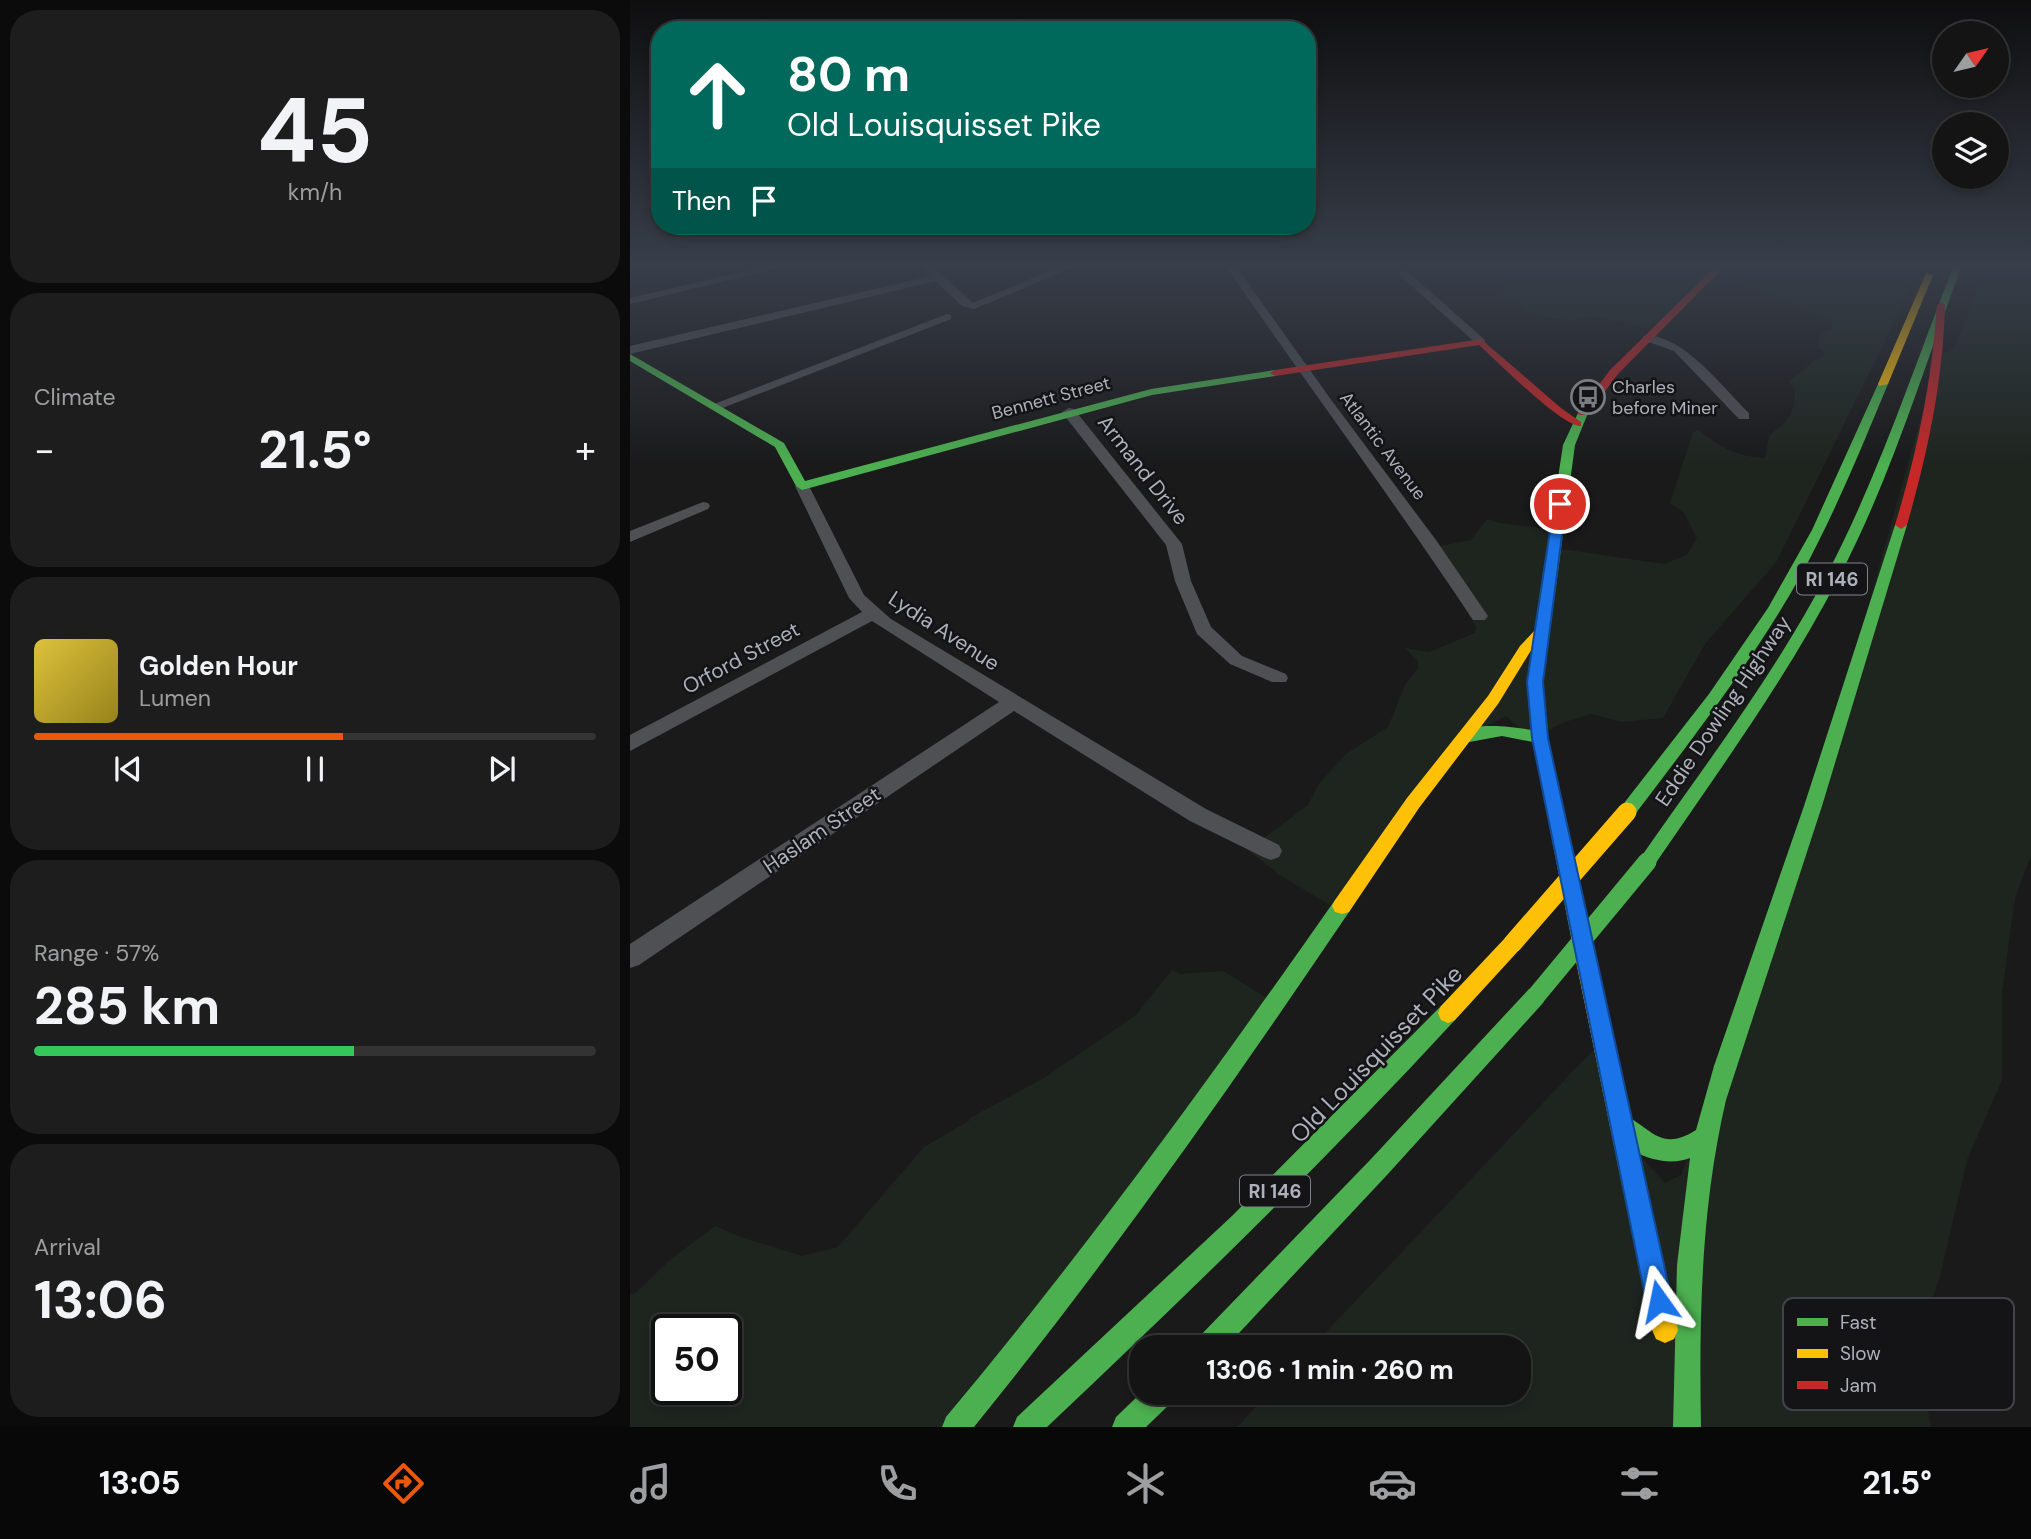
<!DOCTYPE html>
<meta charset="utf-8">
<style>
:root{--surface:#141414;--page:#1d1d1d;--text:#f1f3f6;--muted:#9d9ea0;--line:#333334;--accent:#ea580c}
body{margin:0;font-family:"DM Sans",sans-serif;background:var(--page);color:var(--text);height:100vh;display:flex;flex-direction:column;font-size:26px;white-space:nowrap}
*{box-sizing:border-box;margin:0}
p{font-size:23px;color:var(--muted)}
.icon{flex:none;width:38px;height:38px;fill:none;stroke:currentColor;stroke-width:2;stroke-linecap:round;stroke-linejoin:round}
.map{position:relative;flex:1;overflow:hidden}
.panel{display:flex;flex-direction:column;gap:10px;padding:10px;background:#0b0b0b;width:630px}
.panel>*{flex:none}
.guide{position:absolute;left:21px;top:21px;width:665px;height:214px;border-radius:28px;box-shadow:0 4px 10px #0003,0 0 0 2px var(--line);background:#00695c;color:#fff;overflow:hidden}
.needle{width:46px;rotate:56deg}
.controls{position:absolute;left:1302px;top:21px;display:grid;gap:14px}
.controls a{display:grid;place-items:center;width:77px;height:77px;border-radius:50%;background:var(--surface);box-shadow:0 4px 10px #0003,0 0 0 2px var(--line);font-size:35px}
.speed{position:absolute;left:21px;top:1314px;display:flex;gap:14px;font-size:35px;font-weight:700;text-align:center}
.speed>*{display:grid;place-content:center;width:91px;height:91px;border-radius:50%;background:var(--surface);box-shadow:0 4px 10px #0003,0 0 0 2px var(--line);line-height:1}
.speed .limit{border:4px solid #111;border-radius:10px;background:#fff;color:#111}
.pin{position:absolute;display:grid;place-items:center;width:60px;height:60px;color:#fff;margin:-30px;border:4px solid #fff;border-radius:50%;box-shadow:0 2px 7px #0007}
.me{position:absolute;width:77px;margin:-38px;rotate:348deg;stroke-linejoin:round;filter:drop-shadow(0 0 5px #0008)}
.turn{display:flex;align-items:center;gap:24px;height:147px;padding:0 21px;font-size:32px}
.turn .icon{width:91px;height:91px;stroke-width:2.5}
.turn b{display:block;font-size:49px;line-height:60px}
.then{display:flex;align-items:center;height:66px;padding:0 21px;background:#0003;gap:14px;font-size:26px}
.big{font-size:52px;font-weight:700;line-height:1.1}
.panel .widget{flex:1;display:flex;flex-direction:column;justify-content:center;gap:10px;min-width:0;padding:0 24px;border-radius:28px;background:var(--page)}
.panel .dial{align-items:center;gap:0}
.dial b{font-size:91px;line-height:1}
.song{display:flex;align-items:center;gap:21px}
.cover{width:84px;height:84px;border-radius:10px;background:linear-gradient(135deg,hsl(50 70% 55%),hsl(50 70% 35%))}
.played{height:7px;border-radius:4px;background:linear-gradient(90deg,var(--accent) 55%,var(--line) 55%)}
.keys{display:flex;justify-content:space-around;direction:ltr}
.heat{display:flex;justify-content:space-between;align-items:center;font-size:38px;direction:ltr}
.charge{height:10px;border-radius:5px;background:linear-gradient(90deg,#34c759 57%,var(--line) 0)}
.trip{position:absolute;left:499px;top:1335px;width:402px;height:70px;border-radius:28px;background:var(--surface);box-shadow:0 4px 10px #0003,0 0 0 2px var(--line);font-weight:700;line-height:70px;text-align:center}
.dock{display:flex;height:112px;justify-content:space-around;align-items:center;background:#080808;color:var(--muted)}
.dock .icon{width:49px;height:49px}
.dock .active{color:var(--accent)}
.dock b{font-size:32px;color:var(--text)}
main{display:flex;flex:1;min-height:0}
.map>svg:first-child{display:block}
.green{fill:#1e251f;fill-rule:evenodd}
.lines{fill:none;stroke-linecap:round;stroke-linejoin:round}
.street{fill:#4e5054;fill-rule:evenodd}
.fast{fill:#4caf50;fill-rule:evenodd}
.slow{fill:#ffc107;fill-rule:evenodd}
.jam{fill:#c62828;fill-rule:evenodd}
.fast-bridge{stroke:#4caf50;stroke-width:19}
.slow-bridge{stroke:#ffc107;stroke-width:19}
.route{fill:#1a73e8;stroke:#114b97;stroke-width:2}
.labels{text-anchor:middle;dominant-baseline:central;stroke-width:5;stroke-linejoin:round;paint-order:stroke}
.far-poi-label{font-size:18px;fill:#acb1bb;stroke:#141417;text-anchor:start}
.far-street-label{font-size:18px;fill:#acb1bb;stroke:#141417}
.shield{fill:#141417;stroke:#7e828a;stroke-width:2}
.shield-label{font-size:19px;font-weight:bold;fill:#acb1bb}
.street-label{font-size:21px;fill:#acb1bb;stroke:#141417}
.near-street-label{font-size:24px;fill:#acb1bb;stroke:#141417}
.key{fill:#141417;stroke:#424348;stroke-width:2}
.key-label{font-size:19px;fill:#acb1bb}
</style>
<main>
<section class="panel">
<div class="widget dial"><b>45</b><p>km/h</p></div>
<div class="widget"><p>Climate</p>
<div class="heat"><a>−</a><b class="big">21.5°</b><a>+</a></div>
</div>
<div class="widget">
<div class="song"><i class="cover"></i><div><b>Golden Hour</b><p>Lumen</p></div></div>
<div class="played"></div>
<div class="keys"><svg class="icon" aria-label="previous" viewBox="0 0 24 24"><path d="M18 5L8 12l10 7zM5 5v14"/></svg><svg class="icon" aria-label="pause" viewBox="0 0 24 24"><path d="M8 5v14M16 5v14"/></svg><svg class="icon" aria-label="next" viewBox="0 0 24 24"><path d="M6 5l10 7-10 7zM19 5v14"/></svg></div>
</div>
<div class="widget"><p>Range · 57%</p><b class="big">285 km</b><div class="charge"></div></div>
<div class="widget"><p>Arrival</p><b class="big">13:06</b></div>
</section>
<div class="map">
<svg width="1401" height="1427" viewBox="0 0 1401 1427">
<rect width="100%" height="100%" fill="#1a1a1b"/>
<!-- green -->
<g class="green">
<polygon points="351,265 454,265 422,278 397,269 377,270 314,284 304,276"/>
<path d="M857,265h435l-145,296 -72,83 -42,74 -41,4 -31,-8 -26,8 -29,14 -9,-1 -21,-19 -35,18 -141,171 -49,-29 -33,-26 60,-45 10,-20 28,-31 42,-27 17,-42 13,-17v-6l-13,-14 24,4 46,-19 1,-6 -47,-79 42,-8 16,-21 12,4 49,6v18l116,17 23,-9 10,-17 -13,-25 -14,-10 23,-71 6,-2c20,18 40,27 66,28l4,-22c19,-16 26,-20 26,-47l-7,-8c14,-8 19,-18 35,-25l1,-4 -6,-5 2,-13 12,-5v-8l-30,-11 -23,-13 -67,-20 -57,53 -59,-13 -28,4 -24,-4 -18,-6 -24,-16 6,-6 -10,-7 11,-7z"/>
<polygon points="1358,265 1401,265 1401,856 1385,898 1372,992 1372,1080 1337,1160 1310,1277 1290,1333 1275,1357 1295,1395 1301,1427 607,1427 639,1393 889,1393 889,1348 682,1347 966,1047 1005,1150 1035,1183 1051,1175 1161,883 1308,356 1324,349"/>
<path d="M542,970l8,4 43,-3 54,33 -318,423h-329v-132l7,-3 34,-33 44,-33 26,11 61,19 36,-9 86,-100 46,-27v-2l74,-40 92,-63zM37,1330h59v60h-59z"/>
</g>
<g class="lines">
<!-- street -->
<g class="street">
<polygon points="142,265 162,265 0,304 0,298"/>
<polygon points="290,265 301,265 343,303 434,265 449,265 344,309 332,306 306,281 0,354 0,346 301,276"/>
<path d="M595,265h10l97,136 104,139 52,76 -3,4h-12c-80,-120 -166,-236 -248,-355z"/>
<polygon points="769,271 777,271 855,340 855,344 847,344 769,275"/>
<polygon points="317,314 321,315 321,319 90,409 85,410 79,406"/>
<path d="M1013,336c38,-5 81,53 106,77v6h-10l-65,-68 -31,-11z"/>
<polygon points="439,408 444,409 552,544 561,581 581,627 612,656 656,674 658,678 656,682 642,682 600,664 567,634 545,581 536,545 434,415 432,412"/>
<polygon points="172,482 179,486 234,595 261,619 576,809 649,845 652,851 649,857 641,860 633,857 560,821 384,711 9,965 0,968 0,944 369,702 242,621 0,751 0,735 232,612 219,598 165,486"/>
<polygon points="73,502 78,503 80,506 78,509 0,542 0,531"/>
</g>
<!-- fast -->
<g class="fast">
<path d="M1324,265h8c-39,105 -71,213 -123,312 -53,102 -121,195 -186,290l-6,2 -6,-2 -3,-5 3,-5c64,-92 134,-183 186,-283 52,-99 86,-205 127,-309z"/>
<polygon points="0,354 154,443 175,481 521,389 645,370 650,373 645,376 522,395 172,490 166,486 145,447 0,361"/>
<path d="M1249,382l9,2c-27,65 -54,131 -88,193 -48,85 -108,162 -167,240l-6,2 -6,-2 -3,-5 3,-5 88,-113 59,-86 44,-78z"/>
<path d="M953,410l5,3 -13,32 -32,237 7,74 41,181 -3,6 -7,3 -7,-3 -3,-6 -38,-195 -31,-6 -38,7 -8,-6c12,-17 57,-10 76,-7l-5,-48 36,-237 15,-32z"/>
<path d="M1271,521l6,4 -85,281 -96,294c-25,107 -27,217 -25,327h-28l4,-162 13,-107c-27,11 -70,-6 -81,-34l3,-8 8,-3c30,12 39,41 76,17l18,-64 90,-260 91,-281z"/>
<path d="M712,898l7,2 3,6 -3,6c-119,176 -241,350 -375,515h-32l4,-10c139,-166 265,-340 389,-517z"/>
<polygon points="906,987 913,989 916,996 913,1003 757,1175 595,1348 563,1348 567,1339 741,1159 899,989"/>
<path d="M818,1003l7,3 3,7 -3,7c-130,141 -268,275 -408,407h-34l4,-10 216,-202 208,-209z"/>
<polygon points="511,1393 545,1393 541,1403 516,1427 482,1427 486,1417"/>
</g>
<!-- slow -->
<g class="slow">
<polygon points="1296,273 1303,275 1258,384 1249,386 1248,384"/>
<polygon points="911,627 916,629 918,632 900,652 868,704 789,808 719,912 712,914 705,912 702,906 705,900 777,798 858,696 890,646 906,629"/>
<polygon points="951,928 958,931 961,937 1048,1330 1044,1339 1035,1343 1026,1339 1022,1330 941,937 944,931"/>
<polygon points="883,934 890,937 893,943 890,949 825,1020 818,1023 811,1020 808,1013 811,1006 876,937"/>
</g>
<!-- jam -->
<g class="jam">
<polygon points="1087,265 1096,265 988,374 957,415 949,415 948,413 980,370"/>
<path d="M1311,302l4,3c-2,76 -17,147 -38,220l-6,4 -6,-4c22,-72 37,-144 42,-220z"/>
<path d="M851,339l80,69 20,14v4c-18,2 -85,-66 -102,-81l-204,31 -5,-3 5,-3z"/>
</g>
<!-- fast-bridge -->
<polyline class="fast-bridge" points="906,996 1017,862"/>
<!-- slow-bridge -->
<polyline class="slow-bridge" points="883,943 997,812"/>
</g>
<!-- sky -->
<linearGradient id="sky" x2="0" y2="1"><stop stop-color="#0e0e0f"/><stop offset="0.57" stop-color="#383e4a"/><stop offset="1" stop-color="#383e4a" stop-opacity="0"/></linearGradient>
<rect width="1401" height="465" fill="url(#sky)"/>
<!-- route -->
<polygon class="route" points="930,500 936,504 913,682 918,738 1042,1301 1038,1310 1029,1314 1020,1310 1016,1301 902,738 897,682 924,504"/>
<!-- icons -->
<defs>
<g id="bus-ring" transform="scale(1.75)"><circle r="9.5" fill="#141417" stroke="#797c83" stroke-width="1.5"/><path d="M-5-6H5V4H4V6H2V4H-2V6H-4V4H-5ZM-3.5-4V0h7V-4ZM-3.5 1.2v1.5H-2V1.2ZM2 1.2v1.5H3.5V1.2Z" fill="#797c83"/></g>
</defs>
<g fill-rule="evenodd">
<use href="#bus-ring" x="958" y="397"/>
</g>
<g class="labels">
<!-- far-poi labels -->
<g class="far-poi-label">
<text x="982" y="387">Charles<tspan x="982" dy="21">before Miner</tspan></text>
</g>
<!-- far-street labels -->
<g class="far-street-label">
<text transform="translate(421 398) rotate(-15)">Bennett Street</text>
<text transform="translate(753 446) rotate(53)">Atlantic Avenue</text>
</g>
<!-- shield labels -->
<g class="shield">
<rect x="1167" y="563.5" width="70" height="31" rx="5"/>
<rect x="610" y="1175.5" width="70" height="31" rx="5"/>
</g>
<g class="shield-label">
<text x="1202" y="579">RI 146</text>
<text x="645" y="1191">RI 146</text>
</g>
<!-- street labels -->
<g class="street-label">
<text transform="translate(513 470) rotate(52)">Armand Drive</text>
<text transform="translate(314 631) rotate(33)">Lydia Avenue</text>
<text transform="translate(111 658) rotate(-28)">Orford Street</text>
<text transform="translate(1093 711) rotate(-56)">Eddie Dowling Highway</text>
<text transform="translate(192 830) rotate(-34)">Haslam Street</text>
</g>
<!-- near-street labels -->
<g class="near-street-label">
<text transform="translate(746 1054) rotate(-46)">Old Louisquisset Pike</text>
</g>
</g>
<!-- legend -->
<rect x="1153" y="1298" width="231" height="112" rx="10" class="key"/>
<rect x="1167" y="1318" width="31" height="8" fill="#4caf50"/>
<rect x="1167" y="1349" width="31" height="9" fill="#ffc107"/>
<rect x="1167" y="1381" width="31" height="8" fill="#c62828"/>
<g class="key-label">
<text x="1210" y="1329">Fast</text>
<text x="1210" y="1360">Slow</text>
<text x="1210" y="1392">Jam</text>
</g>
</svg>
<div class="controls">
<a><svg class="needle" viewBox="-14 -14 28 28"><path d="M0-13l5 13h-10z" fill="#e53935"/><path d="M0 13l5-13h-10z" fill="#9d9ea0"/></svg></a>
<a><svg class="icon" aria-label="layers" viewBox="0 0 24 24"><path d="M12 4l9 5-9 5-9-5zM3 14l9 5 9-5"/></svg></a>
</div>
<div class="speed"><div class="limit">50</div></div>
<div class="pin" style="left:930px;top:504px;background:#d93025"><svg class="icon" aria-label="arrive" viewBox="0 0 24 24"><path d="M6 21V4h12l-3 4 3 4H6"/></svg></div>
<svg class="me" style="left:1029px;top:1301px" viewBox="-20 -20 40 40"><path d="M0-17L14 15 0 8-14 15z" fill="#1a73e8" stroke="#fff" stroke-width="4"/></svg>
<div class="trip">13:06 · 1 min · 260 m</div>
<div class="guide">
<div class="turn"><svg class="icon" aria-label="ahead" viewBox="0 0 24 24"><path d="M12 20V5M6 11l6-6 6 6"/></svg><div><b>80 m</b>Old Louisquisset Pike</div></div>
<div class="then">Then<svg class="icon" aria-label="arrive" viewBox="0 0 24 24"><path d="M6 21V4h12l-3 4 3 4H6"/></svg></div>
</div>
</div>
</main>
<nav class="dock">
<b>13:05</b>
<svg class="icon active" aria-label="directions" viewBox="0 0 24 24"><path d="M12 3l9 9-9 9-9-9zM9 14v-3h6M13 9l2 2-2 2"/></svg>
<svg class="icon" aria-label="music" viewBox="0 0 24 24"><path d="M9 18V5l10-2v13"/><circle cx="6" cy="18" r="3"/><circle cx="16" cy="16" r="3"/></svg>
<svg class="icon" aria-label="phone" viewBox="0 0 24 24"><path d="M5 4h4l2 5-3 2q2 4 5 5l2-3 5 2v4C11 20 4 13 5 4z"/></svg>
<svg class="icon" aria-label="climate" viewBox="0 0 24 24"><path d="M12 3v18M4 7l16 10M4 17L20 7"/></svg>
<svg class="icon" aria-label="car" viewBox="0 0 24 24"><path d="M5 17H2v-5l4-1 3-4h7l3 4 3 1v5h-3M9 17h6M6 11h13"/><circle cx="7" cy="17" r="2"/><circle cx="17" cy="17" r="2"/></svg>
<svg class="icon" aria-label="filters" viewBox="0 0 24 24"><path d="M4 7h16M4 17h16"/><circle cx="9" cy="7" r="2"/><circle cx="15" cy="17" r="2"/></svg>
<b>21.5°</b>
</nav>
